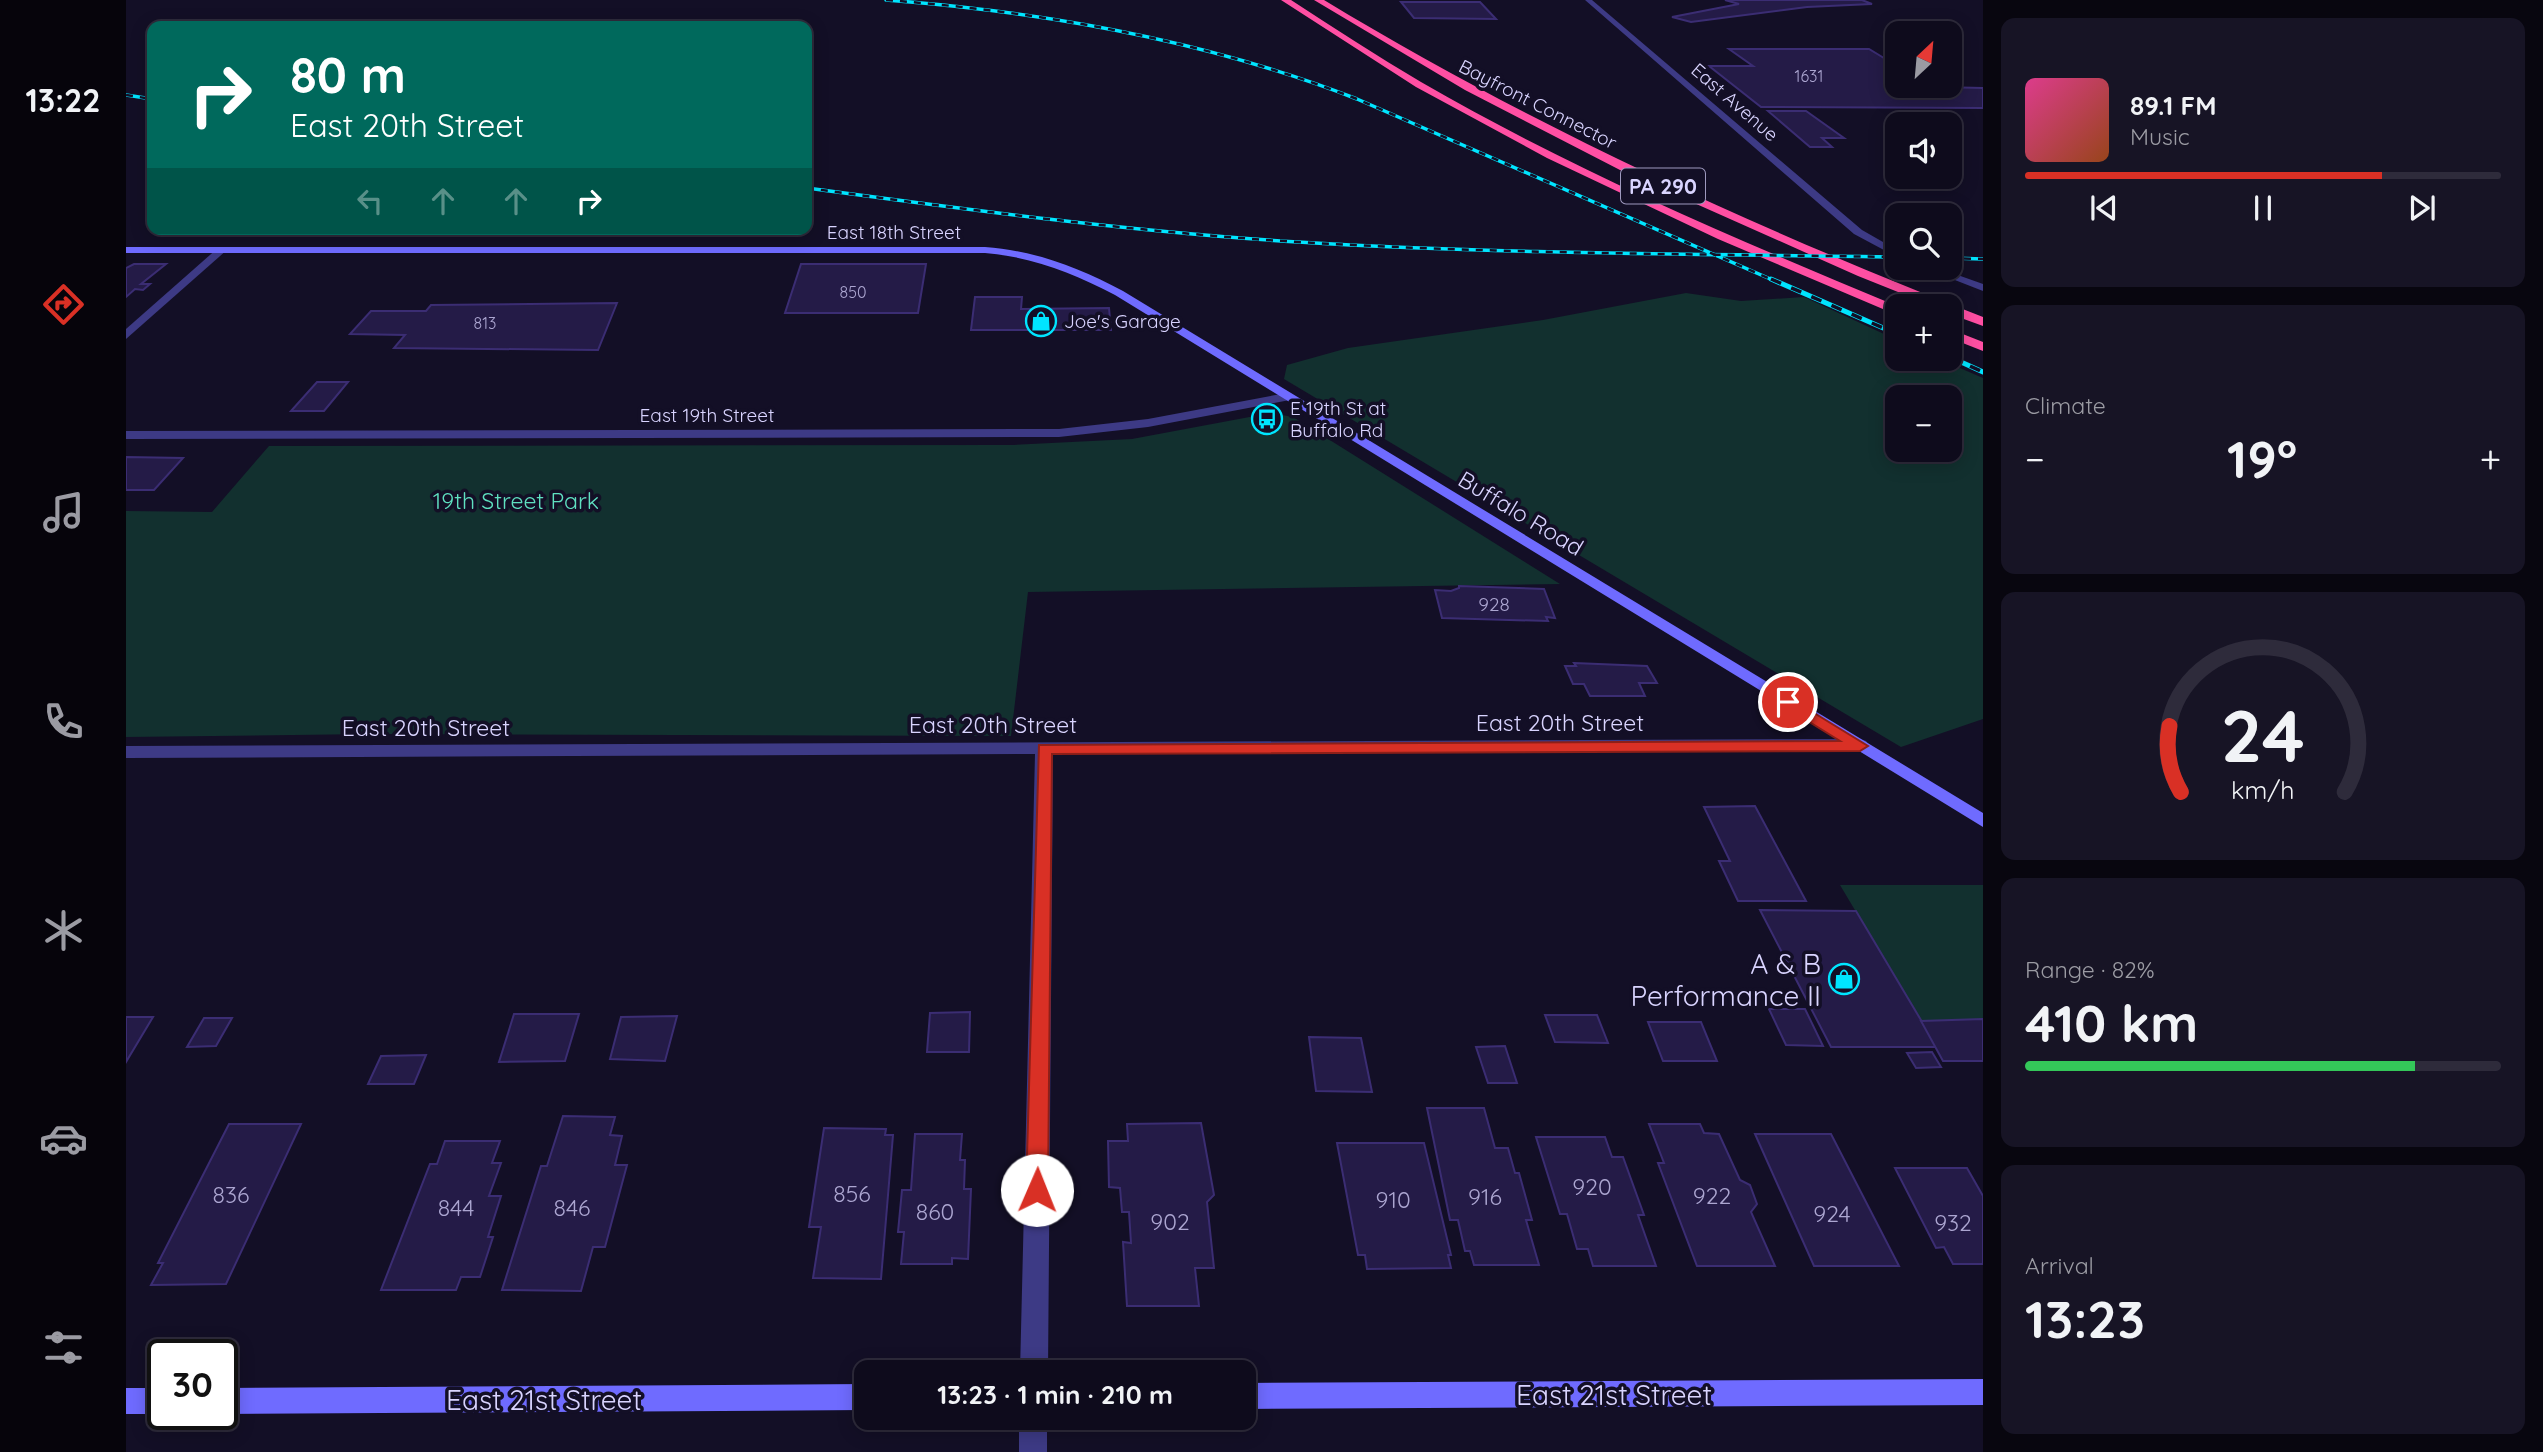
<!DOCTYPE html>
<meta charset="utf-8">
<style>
:root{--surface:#0e0b1c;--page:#171425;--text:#f1f3f6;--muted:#9b9ba3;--line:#2e2b3b;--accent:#d93025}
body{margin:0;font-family:Quicksand,sans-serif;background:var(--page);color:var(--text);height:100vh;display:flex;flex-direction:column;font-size:26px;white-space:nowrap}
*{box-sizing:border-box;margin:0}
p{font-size:23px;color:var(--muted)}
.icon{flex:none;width:38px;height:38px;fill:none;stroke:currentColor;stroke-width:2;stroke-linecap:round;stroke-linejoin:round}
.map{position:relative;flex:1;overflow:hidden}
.sheet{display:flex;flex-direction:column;gap:18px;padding:18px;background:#08060f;width:560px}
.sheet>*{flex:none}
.hud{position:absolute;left:21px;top:21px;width:665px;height:214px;border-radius:14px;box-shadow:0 4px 18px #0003,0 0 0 2px var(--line);background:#00695c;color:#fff;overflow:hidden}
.needle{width:46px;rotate:26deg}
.fabs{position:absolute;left:1759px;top:21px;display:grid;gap:14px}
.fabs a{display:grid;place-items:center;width:77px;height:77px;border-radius:14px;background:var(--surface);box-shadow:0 4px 18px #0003,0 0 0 2px var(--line);font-size:35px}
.speed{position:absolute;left:21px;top:1339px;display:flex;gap:14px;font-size:35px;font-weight:700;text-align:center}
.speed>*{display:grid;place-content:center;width:91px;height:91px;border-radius:50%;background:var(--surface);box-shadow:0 4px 18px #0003,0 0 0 2px var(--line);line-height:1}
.speed .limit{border:4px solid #111;border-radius:10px;background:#fff;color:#111}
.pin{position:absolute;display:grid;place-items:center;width:60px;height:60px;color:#fff;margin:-30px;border:4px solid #fff;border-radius:50%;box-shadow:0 2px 7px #0007}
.me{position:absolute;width:77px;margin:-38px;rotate:1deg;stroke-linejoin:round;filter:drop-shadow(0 0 5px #0008)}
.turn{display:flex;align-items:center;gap:24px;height:147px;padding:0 28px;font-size:32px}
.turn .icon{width:91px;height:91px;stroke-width:2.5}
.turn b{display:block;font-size:49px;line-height:60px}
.lanes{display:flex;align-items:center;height:66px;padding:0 28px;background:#0003;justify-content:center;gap:35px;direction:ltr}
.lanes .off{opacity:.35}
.big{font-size:52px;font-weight:700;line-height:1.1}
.sheet .widget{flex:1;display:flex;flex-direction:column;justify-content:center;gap:10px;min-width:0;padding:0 24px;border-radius:14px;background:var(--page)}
.sheet .dial{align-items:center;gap:0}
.dial svg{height:182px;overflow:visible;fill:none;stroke:var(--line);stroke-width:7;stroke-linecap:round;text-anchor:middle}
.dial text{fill:var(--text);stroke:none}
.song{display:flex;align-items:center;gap:21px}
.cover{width:84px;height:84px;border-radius:10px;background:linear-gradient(135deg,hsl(330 70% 55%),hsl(20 70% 35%))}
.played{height:7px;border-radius:4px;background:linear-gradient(90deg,var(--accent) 75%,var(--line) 75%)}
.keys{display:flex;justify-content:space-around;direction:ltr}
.heat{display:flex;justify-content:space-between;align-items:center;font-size:38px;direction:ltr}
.charge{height:10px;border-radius:5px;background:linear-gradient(90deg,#34c759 82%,var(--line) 0)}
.trip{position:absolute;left:728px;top:1360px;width:402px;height:70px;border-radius:14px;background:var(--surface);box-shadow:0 4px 18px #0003,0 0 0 2px var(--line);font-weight:700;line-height:70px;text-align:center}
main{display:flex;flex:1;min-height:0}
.tabs{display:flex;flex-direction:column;width:126px;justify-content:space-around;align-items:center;background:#06040b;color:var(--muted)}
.tabs .icon{width:49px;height:49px}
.tabs .active{color:var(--accent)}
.tabs b{font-size:32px;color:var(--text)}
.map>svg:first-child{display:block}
.green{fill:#12302f;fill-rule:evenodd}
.building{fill:#241b47;stroke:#3b2d73;stroke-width:2}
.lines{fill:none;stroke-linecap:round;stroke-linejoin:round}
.street{fill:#3d3a85;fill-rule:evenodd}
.secondary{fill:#6f6bff;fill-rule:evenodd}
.highway{fill:#ff4fa3;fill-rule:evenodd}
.rail-far1-casing{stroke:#00e5ff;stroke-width:3.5}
.rail-casing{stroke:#00e5ff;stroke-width:5}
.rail-far1{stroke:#130f26;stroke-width:2.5;stroke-dasharray:7;stroke-linecap:butt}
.rail{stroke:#130f26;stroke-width:3.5;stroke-dasharray:11;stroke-linecap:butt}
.route{fill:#d93025;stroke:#8d1f18;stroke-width:2}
.labels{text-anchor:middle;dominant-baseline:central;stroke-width:7;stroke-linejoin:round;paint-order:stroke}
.far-number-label{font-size:16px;fill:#aca6d1}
.far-street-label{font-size:19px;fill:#d9d4ff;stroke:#130f26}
.far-poi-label{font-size:19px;fill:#d9d4ff;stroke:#130f26;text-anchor:start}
.number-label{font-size:19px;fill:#aca6d1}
.shield{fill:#130f26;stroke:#9e99be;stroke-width:2}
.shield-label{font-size:21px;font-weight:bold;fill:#d9d4ff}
.park-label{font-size:23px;fill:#5fe0c0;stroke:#130f26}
.street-label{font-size:23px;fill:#d9d4ff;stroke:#130f26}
.near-number-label{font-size:23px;fill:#aca6d1}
.near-poi-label{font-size:28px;fill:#d9d4ff;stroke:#130f26;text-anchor:end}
.near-street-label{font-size:28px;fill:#d9d4ff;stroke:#130f26}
</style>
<main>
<nav class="tabs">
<b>13:22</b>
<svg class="icon active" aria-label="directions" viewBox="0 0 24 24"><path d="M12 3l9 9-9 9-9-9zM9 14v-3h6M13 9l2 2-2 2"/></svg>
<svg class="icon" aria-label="music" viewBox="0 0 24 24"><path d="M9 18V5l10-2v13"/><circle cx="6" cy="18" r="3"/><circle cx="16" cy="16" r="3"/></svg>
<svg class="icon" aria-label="phone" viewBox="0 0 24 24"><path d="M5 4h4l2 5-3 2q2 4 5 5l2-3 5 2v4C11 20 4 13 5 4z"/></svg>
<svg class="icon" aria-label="climate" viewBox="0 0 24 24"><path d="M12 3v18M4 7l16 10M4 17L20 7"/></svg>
<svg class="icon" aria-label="car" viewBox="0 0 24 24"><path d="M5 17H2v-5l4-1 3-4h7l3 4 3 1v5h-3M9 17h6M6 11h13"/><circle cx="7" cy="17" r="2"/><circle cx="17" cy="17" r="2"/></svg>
<svg class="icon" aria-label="filters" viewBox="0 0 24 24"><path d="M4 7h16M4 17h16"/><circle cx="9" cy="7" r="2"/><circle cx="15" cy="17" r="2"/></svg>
</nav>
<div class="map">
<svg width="1857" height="1452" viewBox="0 0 1857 1452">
<rect width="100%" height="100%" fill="#130f26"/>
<!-- green -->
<g class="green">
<path d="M1560,293l55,8 63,-4 93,43v19h42l44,19v341l-82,28 -617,-368 3,-14 61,-17 195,-28zM1824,397v53h-53v-53z"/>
<polygon points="1145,413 1167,417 1434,584 902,592 885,736 244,734 0,737 0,511 86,512 143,446 887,445 1006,439"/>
<polygon points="1714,885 1857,885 1857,1019 1795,1021"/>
</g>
<!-- building -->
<g class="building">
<polygon points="1599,0 1736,0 1746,4 1681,7 1565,22 1546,17 1613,4"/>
<polygon points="1275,2 1354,2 1370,19 1288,18"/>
<polygon points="1603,49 1743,49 1771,66 1771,86 1857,88 1857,108 1635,107 1583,66 1627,66"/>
<polygon points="1642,111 1680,111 1718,138 1696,138 1706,147 1684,147"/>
<polygon points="8,264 40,264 15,284 24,284 17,290 9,289 0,297 0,268"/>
<polygon points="675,264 800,264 792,313 659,313"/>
<polygon points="849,297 896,297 895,309 983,308 985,330 845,330"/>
<polygon points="491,303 472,350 268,348 279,335 224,334 245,311 300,311 305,305"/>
<polygon points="191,382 222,382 198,411 165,411"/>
<polygon points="0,457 57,458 28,490 0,490"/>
<polygon points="1333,586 1418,589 1429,618 1420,617 1422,621 1316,618 1309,590 1325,591 1333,588"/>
<polygon points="1448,663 1521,666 1531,683 1513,683 1519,696 1464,696 1458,684 1447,684 1439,666 1450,666"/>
<polygon points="1629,806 1680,901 1612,901 1593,861 1604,861 1578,807"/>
<polygon points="1634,910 1730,911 1811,1047 1705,1047"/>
<polygon points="1643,1009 1679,1009 1697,1046 1660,1045"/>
<polygon points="844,1012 843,1052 801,1052 804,1013"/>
<polygon points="388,1014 453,1014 439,1061 373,1062"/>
<polygon points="1419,1015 1471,1015 1482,1043 1429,1042"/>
<polygon points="551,1016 539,1061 484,1059 495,1017"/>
<polygon points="0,1017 27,1017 0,1062"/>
<polygon points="78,1018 106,1018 90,1046 61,1047"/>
<polygon points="1857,1019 1857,1061 1817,1061 1795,1021"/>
<polygon points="1522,1022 1575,1022 1591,1061 1537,1061"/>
<polygon points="1183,1037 1235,1038 1246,1092 1190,1091"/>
<polygon points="1379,1046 1391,1083 1362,1083 1350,1047"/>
<polygon points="1806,1052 1815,1067 1790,1068 1781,1053"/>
<polygon points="300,1055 288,1084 242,1084 255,1056"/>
<polygon points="1301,1108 1358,1108 1369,1148 1382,1148 1389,1173 1393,1173 1406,1220 1400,1220 1413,1265 1348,1265 1344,1251 1339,1251 1332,1220 1324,1220"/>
<polygon points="437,1116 489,1117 484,1135 496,1136 489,1165 501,1165 479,1247 467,1247 455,1291 376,1290 415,1166 421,1166"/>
<polygon points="1075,1123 1088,1195 1081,1202 1088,1268 1069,1268 1073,1306 1001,1306 997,1242 1005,1243 1003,1212 996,1212 994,1188 983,1187 982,1141 1002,1141 1001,1124"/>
<polygon points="103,1124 175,1124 100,1284 25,1285 37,1263 32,1263"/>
<polygon points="1523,1124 1574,1124 1578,1133 1593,1134 1614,1180 1624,1185 1631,1204 1625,1212 1649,1266 1571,1266 1532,1163 1538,1163"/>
<polygon points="698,1128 760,1129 759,1135 767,1135 755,1279 687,1278 695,1227 683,1227"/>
<polygon points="789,1134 836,1134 834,1160 839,1160 838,1189 845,1189 842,1259 826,1258 826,1264 775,1264 778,1232 772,1232 776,1190 785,1190"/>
<polygon points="1629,1134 1705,1134 1773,1266 1688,1266"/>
<polygon points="1410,1137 1479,1137 1486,1157 1497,1157 1518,1215 1512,1215 1530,1266 1467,1266 1462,1249 1451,1249 1441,1214 1434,1214"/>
<polygon points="319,1141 374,1141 366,1163 375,1163 363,1196 375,1196 362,1237 367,1237 354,1277 335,1277 330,1290 255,1290 304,1164 311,1164"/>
<polygon points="1211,1143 1298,1143 1325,1255 1322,1255 1325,1268 1241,1269 1239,1255 1232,1255"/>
<polygon points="1769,1168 1841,1168 1857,1196 1857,1264 1827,1264 1818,1247 1810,1248"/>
</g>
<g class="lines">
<!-- street -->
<g class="street">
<polygon points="1459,0 1466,0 1736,230 1771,250 1771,257 1728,234"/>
<polygon points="93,247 102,249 0,339 0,329"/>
<polygon points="1798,268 1812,268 1857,284 1857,291"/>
<polygon points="1160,393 1164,394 1164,400 1022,427 933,437 0,439 0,431 933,429 1022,419"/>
<polygon points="1734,739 1740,741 1743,745 1740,749 927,754 922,1372 894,1372 909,754 0,758 0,746"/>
<rect x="893" y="1418" width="28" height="34"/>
</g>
<!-- secondary -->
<g class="secondary">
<path d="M0,247h859c51,4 93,20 138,44l860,522v14l-868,-532c-42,-22 -82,-38 -130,-42h-859z"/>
<polygon points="1857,1379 1857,1405 1118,1409 1118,1383"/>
<polygon points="740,1384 740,1410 96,1414 95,1414 96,1388"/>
<polygon points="0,1388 37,1388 38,1414 0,1414"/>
</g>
<!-- highway -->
<g class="highway">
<path d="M1155,0h10c43,28 86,56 130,82 152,88 315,157 476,224v9l-179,-76 -171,-81 -131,-71z"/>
<path d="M1188,0h10c209,127 432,228 659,317v9l-33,-12v-8h-17l-75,-30 -238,-106 -155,-80z"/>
<polygon points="1824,329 1857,342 1857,351 1824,338"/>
</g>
<!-- rail-far1 casing -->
<g class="rail-far1-casing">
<g id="rail-far1">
<path d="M760,0c159,12 322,41 471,99l418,182"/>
<polyline points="0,95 26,99"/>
<path d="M681,188c163,22 327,44 491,54 200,12 399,12 599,15"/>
<polyline points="1824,258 1857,259"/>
</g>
</g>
<!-- rail casing -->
<g class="rail-casing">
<g id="rail">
<polyline points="1645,279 1771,334"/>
<polyline points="1824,357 1857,372"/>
</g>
</g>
<!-- rail-far1 -->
<use href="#rail-far1" class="rail-far1"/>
<!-- rail -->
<use href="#rail" class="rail"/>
</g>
<!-- route -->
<polygon class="route" points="1662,697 1742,746 1734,751 926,754 922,1190 919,1197 911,1199 903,1197 900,1190 913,745 1714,741 1656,705 1654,702"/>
<!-- icons -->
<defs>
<g id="shop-ring" transform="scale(1.575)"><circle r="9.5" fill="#130f26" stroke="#00e5ff" stroke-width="1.5"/><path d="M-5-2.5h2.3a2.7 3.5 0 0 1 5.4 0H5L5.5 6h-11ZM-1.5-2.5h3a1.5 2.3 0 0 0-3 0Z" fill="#00e5ff"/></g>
<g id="bus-ring" transform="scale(1.575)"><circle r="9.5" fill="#130f26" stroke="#00e5ff" stroke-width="1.5"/><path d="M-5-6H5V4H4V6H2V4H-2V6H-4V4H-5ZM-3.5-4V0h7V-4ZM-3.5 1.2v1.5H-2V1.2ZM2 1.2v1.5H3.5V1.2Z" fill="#00e5ff"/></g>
</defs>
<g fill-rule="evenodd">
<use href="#shop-ring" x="915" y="321"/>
<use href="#bus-ring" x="1141" y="419"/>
<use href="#shop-ring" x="1718" y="979"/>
</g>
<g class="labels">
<!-- far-number labels -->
<g class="far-number-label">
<text x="1683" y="76">1631</text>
<text x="727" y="292">850</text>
<text x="359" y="323">813</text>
</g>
<!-- far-street labels -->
<g class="far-street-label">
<text transform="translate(1609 102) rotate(41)">East Avenue</text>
<text transform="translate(1412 104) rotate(27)">Bayfront Connector</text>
<text x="768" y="232">East 18th Street</text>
<text x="581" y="415">East 19th Street</text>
</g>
<!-- far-poi labels -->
<g class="far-poi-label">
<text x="938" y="321">Joe's Garage</text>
<text x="1164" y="408">E 19th St at<tspan x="1164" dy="22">Buffalo Rd</tspan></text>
</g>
<!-- number labels -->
<g class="number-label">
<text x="1368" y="604">928</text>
</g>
<!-- shield labels -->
<rect class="shield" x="1495" y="168.5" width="84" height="35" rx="5"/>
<g class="shield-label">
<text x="1537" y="186">PA 290</text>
</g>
<!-- park labels -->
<g class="park-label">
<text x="390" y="500">19th Street Park</text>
</g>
<!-- street labels -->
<g class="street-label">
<text transform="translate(1395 513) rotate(31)">Buffalo Road</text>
<text x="1434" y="722">East 20th Street</text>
<text x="867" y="724">East 20th Street</text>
<text x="300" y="727">East 20th Street</text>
</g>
<!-- near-number labels -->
<g class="near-number-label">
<text x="1466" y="1186">920</text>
<text x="726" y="1193">856</text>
<text x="105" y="1194">836</text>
<text x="1586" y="1195">922</text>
<text x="1359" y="1196">916</text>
<text x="1267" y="1199">910</text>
<text x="330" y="1207">844</text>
<text x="446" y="1207">846</text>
<text x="809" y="1211">860</text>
<text x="1706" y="1213">924</text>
<text x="1044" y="1221">902</text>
<text x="1827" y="1222">932</text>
</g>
<!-- near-poi labels -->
<g class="near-poi-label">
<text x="1695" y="963">A &amp; B<tspan x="1695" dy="32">Performance II</tspan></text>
</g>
<!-- near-street labels -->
<g class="near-street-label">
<text x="1488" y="1394">East 21st Street</text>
<text x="418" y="1399">East 21st Street</text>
</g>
</g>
</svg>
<div class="fabs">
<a><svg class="needle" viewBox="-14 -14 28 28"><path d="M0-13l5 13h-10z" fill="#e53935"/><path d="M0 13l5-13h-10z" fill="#9b9ba3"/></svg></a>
<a><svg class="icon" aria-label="sound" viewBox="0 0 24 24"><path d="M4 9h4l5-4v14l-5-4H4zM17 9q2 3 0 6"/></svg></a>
<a><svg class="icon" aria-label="search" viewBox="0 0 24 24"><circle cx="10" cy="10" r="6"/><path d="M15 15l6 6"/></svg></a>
<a>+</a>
<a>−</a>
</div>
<div class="speed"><div class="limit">30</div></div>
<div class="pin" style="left:1662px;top:702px;background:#d93025"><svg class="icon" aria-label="arrive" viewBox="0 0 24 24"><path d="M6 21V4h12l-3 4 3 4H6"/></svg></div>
<svg class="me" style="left:911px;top:1190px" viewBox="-20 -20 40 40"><circle r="19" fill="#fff"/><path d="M0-13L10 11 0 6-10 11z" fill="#d93025"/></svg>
<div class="trip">13:23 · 1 min · 210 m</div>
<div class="hud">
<div class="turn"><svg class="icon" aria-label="right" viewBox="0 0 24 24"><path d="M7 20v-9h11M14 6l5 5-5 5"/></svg><div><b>80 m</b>East 20th Street</div></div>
<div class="lanes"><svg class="icon off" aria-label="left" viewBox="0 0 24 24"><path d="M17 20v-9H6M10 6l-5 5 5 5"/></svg><svg class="icon off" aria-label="ahead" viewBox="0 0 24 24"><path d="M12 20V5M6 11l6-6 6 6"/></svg><svg class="icon off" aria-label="ahead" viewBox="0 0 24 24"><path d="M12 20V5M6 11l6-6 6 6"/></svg><svg class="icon" aria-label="right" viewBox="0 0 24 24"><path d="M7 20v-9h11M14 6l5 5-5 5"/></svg></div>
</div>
</div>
<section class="sheet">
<div class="widget">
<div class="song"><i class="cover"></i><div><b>89.1 FM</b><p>Music</p></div></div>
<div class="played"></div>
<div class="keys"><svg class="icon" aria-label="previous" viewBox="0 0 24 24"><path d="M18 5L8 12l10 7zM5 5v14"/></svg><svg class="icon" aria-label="pause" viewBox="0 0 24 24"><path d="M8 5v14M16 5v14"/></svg><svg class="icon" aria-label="next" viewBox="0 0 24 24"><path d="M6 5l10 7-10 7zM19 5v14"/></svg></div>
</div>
<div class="widget"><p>Climate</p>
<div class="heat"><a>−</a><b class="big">19°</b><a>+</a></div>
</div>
<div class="widget dial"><svg viewBox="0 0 100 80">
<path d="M14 69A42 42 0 1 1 86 69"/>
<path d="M14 69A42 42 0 0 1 9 40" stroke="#d93025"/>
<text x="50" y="56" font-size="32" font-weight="700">24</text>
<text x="50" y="72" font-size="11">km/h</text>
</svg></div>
<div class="widget"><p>Range · 82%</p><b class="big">410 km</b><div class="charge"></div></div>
<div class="widget"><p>Arrival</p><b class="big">13:23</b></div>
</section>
</main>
